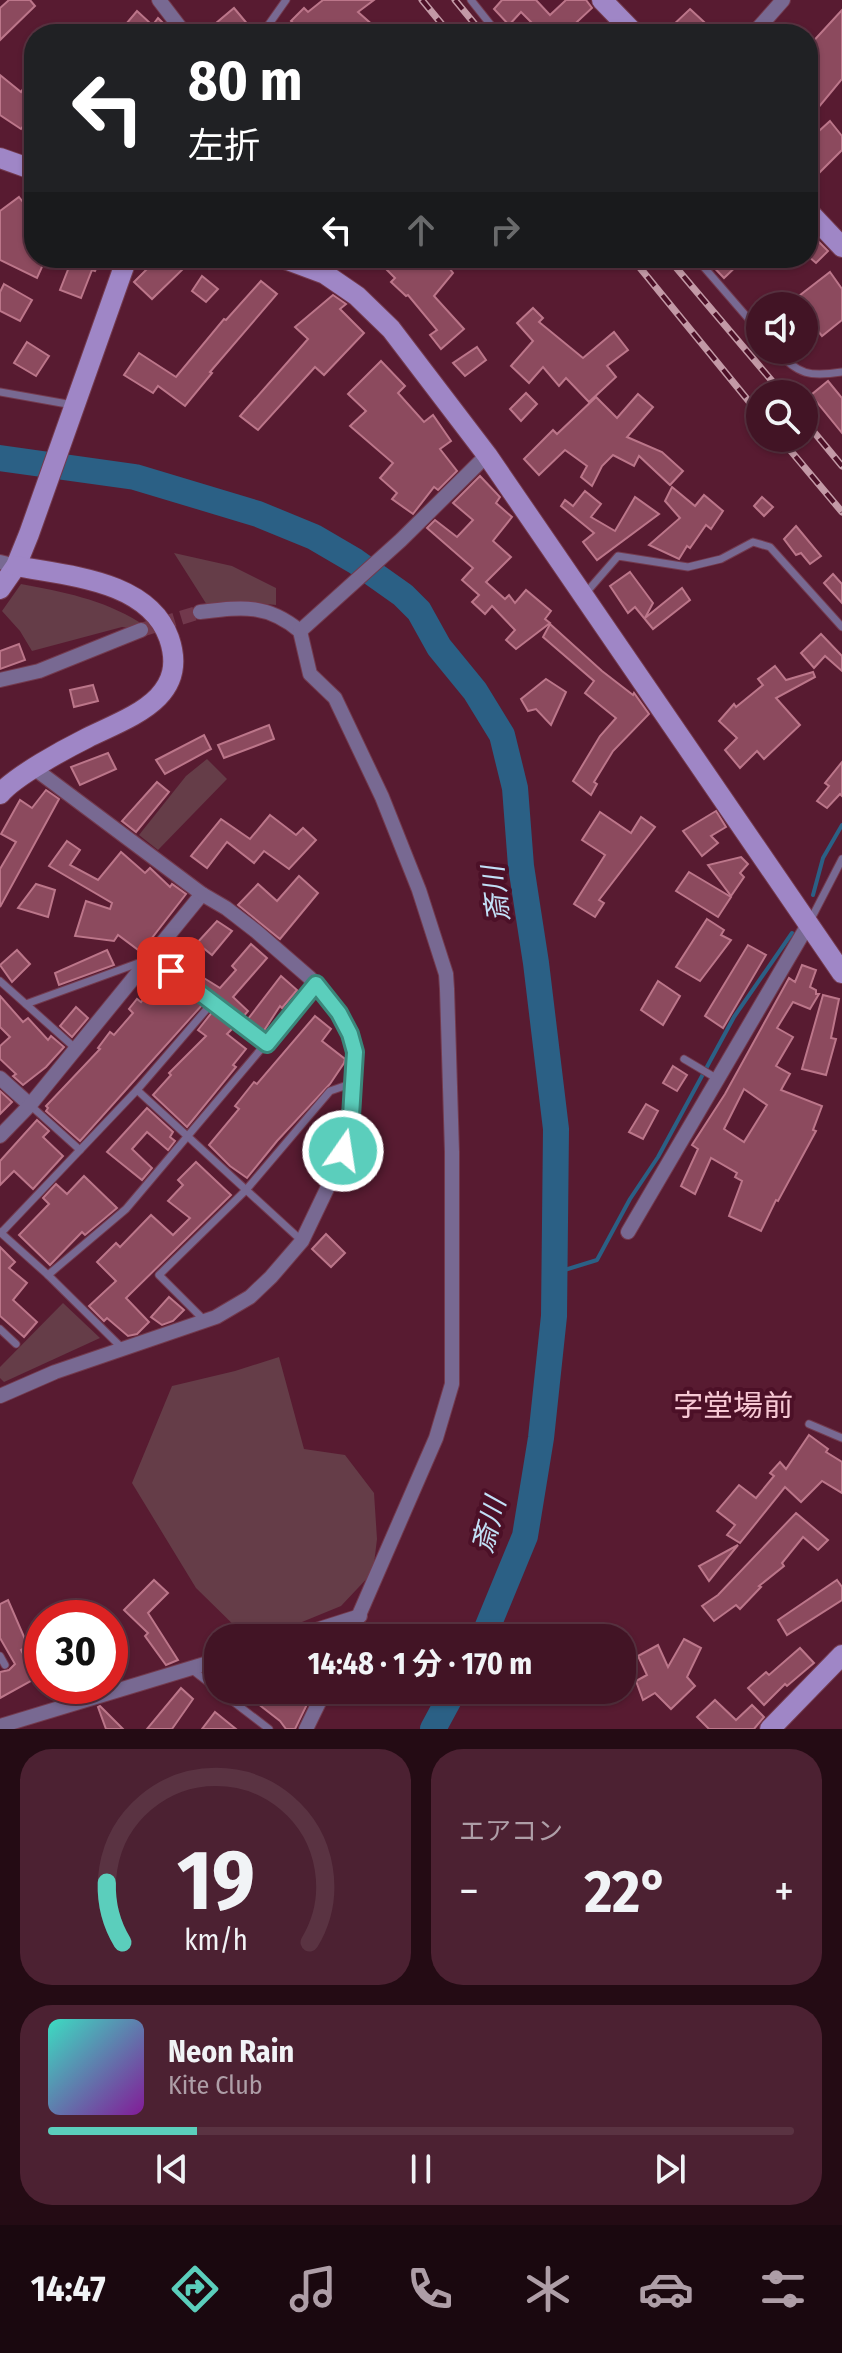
<!DOCTYPE html>
<html lang="ja">
<meta charset="utf-8">
<style>
:root{--surface:#421425;--page:#4c2132;--text:#f1f3f6;--muted:#ae9ea7;--line:#5a3342;--accent:#5bcebc}
body{margin:0;font-family:"Fira Sans Condensed","Noto Sans JP",sans-serif;background:var(--page);color:var(--text);height:100vh;display:flex;flex-direction:column;font-size:30px;white-space:nowrap}
*{box-sizing:border-box;margin:0}
p{font-size:26px;color:var(--muted)}
.icon{flex:none;width:44px;height:44px;fill:none;stroke:currentColor;stroke-width:2;stroke-linecap:round;stroke-linejoin:round}
.map{position:relative;height:1729px;overflow:hidden}
.drawer{display:flex;flex-direction:column;gap:20px;padding:20px;background:#240b14;flex:1}
.drawer>*{flex:none}
.top-card{position:absolute;left:24px;top:24px;width:794px;height:244px;border-radius:32px;box-shadow:0 2px 6px #0004,0 0 0 2px var(--line);background:#202124;color:#fff;overflow:hidden}
.fabs{position:absolute;left:746px;top:292px;display:grid;gap:16px}
.fabs a{display:grid;place-items:center;width:72px;height:72px;border-radius:50%;background:var(--surface);box-shadow:0 2px 6px #0004,0 0 0 2px var(--line);font-size:40px}
.speed{position:absolute;left:24px;top:1600px;display:flex;gap:16px;font-size:40px;font-weight:700;text-align:center}
.speed>*{display:grid;place-content:center;width:104px;height:104px;border-radius:50%;background:var(--surface);box-shadow:0 2px 6px #0004,0 0 0 2px var(--line);line-height:1}
.speed .limit{border:12px solid #d22;background:#fff;color:#111}
.pin{position:absolute;display:grid;place-items:center;width:68px;height:68px;color:#fff;margin:-34px;border-radius:16px;box-shadow:0 4px 12px #0006}
.me{position:absolute;width:88px;margin:-44px;rotate:13deg;stroke-linejoin:round;filter:drop-shadow(0 0 6px #0008)}
.turn{display:flex;align-items:center;gap:28px;height:168px;padding:0 32px;font-size:36px}
.turn .icon{width:104px;height:104px;stroke-width:2.5}
.turn b{display:block;font-size:56px;line-height:68px}
.lanes{display:flex;align-items:center;height:76px;padding:0 32px;background:#0003;justify-content:center;gap:40px;direction:ltr}
.lanes .off{opacity:.35}
.big{font-size:60px;font-weight:700;line-height:1.1}
.drawer .widget{flex:1;display:flex;flex-direction:column;justify-content:center;gap:12px;min-width:0;padding:0 28px;border-radius:32px;background:var(--page)}
.drawer .dial{align-items:center;gap:0}
.dial svg{height:208px;overflow:visible;fill:none;stroke:var(--line);stroke-width:7;stroke-linecap:round;text-anchor:middle}
.dial text{fill:var(--text);stroke:none}
.song{display:flex;align-items:center;gap:24px}
.cover{width:96px;height:96px;border-radius:12px;background:linear-gradient(135deg,hsl(170 70% 55%),hsl(290 70% 35%))}
.played{height:8px;border-radius:4px;background:linear-gradient(90deg,var(--accent) 20%,var(--line) 20%)}
.keys{display:flex;justify-content:space-around;direction:ltr}
.heat{display:flex;justify-content:space-between;align-items:center;font-size:44px;direction:ltr}
.drawer .tiles{flex:1;display:grid;gap:20px;grid-template-columns:1fr 1fr}
.widget:last-child{grid-column:span 2}
.trip{position:absolute;left:204px;top:1624px;width:432px;height:80px;border-radius:32px;background:var(--surface);box-shadow:0 2px 6px #0004,0 0 0 2px var(--line);font-weight:700;line-height:80px;text-align:center}
.tabs{display:flex;height:128px;justify-content:space-around;align-items:center;background:#1a080f;color:var(--muted)}
.tabs .icon{width:56px;height:56px}
.tabs .active{color:var(--accent)}
.tabs b{font-size:36px;color:var(--text)}
.map>svg:first-child{display:block}
.green{fill:#653d48}
.lines{fill:none;stroke-linecap:round;stroke-linejoin:round}
.stream{stroke:#2b6085;stroke-width:4}
.river{stroke:#2b6085;stroke-width:26}
.building{fill:#8c4a5e;stroke:#bc768a;stroke-width:2;fill-rule:evenodd}
.street-tunnel{stroke:#71384c;stroke-width:14;stroke-dasharray:14 7;stroke-linecap:butt}
.lane-casing{stroke:#733a4e;stroke-width:9}
.street-casing{stroke:#733a4e;stroke-width:16}
.secondary-casing{stroke:#733a4e;stroke-width:22}
.lane{stroke:#786992;stroke-width:7}
.street{stroke:#786992;stroke-width:14}
.secondary{stroke:#9f86c6;stroke-width:20}
.rail-casing{stroke:#c399a6;stroke-width:7}
.rail{stroke:#4c1027;stroke-width:4;stroke-dasharray:12;stroke-linecap:butt}
.route-casing{stroke:#3b867a;stroke-width:20}
.route{stroke:#5bcebc;stroke-width:14}
.labels{text-anchor:middle;dominant-baseline:central;stroke-width:8;stroke-linejoin:round;paint-order:stroke}
.water-label{font-size:28px;font-style:italic;fill:#c2e0f7;stroke:#4c1027}
.quarter-label{font-size:30px;fill:#f7c8d4;stroke:#4c1027}
</style>
<div class="map">
<svg width="842" height="1729" viewBox="0 0 842 1729">
<rect width="100%" height="100%" fill="#581b31"/>
<!-- green -->
<g class="green">
<polygon points="174,553 232,566 276,588 276,605 235,601 207,605"/>
<path d="M21,584c42,8 81,15 118,38l-4,7 -13,-2 -90,24 -12,-20 -18,-20z"/>
<polygon points="207,759 227,779 158,850 139,835 186,776"/>
<polygon points="63,1303 100,1338 4,1382 0,1378 0,1367"/>
<polygon points="279,1357 304,1449 345,1455 374,1493 377,1539 373,1572 341,1606 263,1638 247,1638 196,1588 132,1483 172,1386 235,1371"/>
</g>
<g class="lines">
<!-- stream -->
<g class="stream">
<polyline points="813,895 823,858 842,825"/>
<polyline points="555,1273 597,1260 630,1199 658,1157 734,1017 792,933"/>
</g>
<!-- river -->
<g class="river">
<polyline points="0,458 135,477 258,514 314,537 355,561 403,595 419,611 439,647 475,691 502,735 515,788 521,866 536,963 556,1129 554,1316 541,1438 525,1536 483,1638"/>
<polyline points="433,1729 454,1690"/>
</g>
</g>
<!-- building -->
<g class="building">
<polygon points="9,0 30,0 35,6 0,40 0,8"/>
<polygon points="323,0 374,0 358,12 383,34 305,34 291,21 304,8 308,12"/>
<polygon points="502,0 536,0 550,15 566,0 586,0 592,8 564,34 543,34 521,12 509,25 494,9"/>
<polygon points="234,8 249,26 240,34 203,34"/>
<polygon points="690,9 717,34 677,34 671,27"/>
<polygon points="842,10 842,79 818,108 808,102 808,47"/>
<polygon points="137,11 149,22 140,34 126,24"/>
<polygon points="158,18 168,28 164,34 146,34"/>
<polygon points="34,72 34,111 21,129 0,115 0,75 21,92"/>
<polygon points="830,121 842,136 842,150 808,184 808,141"/>
<polygon points="19,197 34,216 34,258 46,258 37,278 0,260 0,211"/>
<polygon points="817,240 828,251 816,263 808,256 808,249"/>
<polygon points="63,258 101,258 95,271 92,270 81,298 60,290 71,262"/>
<polygon points="158,258 184,258 179,264 183,269 152,299 134,282"/>
<polygon points="375,258 437,258 444,266 446,264 453,273 434,296 464,329 441,349 430,335 437,330 408,295 406,296 391,282 395,278"/>
<polygon points="705,258 745,258 724,278"/>
<polygon points="830,272 842,289 842,320 822,336 804,314 804,306 795,299"/>
<polygon points="202,276 218,289 206,302 192,291"/>
<polygon points="261,281 277,294 210,372 212,373 185,406 158,386 153,393 124,375 139,353 176,377 224,319 226,320"/>
<polygon points="4,284 32,300 20,321 0,311 0,292"/>
<polygon points="333,295 346,304 340,309 364,333 324,375 315,367 258,430 240,416 308,339 295,327"/>
<polygon points="533,308 543,318 539,322 583,358 614,332 628,350 607,366 616,377 589,402 566,378 559,386 543,367 529,383 511,366 533,341 517,323"/>
<polygon points="27,342 49,356 36,376 14,363"/>
<polygon points="477,347 486,360 465,376 453,363"/>
<polygon points="381,361 405,386 398,393 424,422 433,415 451,441 440,449 457,471 438,490 434,487 413,514 392,499 397,493 380,478 393,463 350,426 366,411 348,394"/>
<polygon points="828,381 842,398 842,433 811,395"/>
<polygon points="526,393 537,404 521,421 510,409"/>
<polygon points="638,394 653,407 627,437 662,452 683,471 670,485 639,456 634,466 613,455 602,466 592,486 581,477 587,466 565,450 539,475 524,459 553,430 557,434 596,397 617,418"/>
<polygon points="480,476 500,497 496,503 512,517 493,541 511,557 486,582 505,599 509,595 515,603 526,590 551,611 545,619 550,623 516,649 506,640 515,630 492,606 485,614 472,602 479,595 462,580 473,568 427,528 435,520 457,537 473,520 453,503"/>
<polygon points="672,487 695,506 704,495 723,511 711,529 706,525 690,548 687,546 679,559 649,545 680,518 665,501"/>
<polygon points="585,491 601,504 591,517 615,531 635,497 659,514 597,560 583,542 594,533 561,506 565,500 573,506"/>
<polygon points="762,497 773,507 764,516 754,506"/>
<polygon points="796,526 821,556 810,564 801,553 796,555 784,539"/>
<polygon points="630,572 653,603 645,618 682,588 690,600 653,629 635,607 628,613 610,586"/>
<polygon points="833,574 842,584 842,603 824,583"/>
<polygon points="550,624 602,671 633,695 634,693 649,714 613,751 594,782 597,784 591,795 573,781 600,736 616,718 585,693 594,681 543,637"/>
<polygon points="821,634 842,656 842,671 825,656 814,668 801,653"/>
<polygon points="19,644 25,660 0,669 0,651"/>
<polygon points="775,666 786,680 813,672 815,677 776,698 800,725 764,759 757,751 740,768 725,750 737,738 719,721 734,704 736,707 763,685 758,679"/>
<polygon points="546,679 566,692 551,725 536,709 528,711 521,699"/>
<polygon points="93,685 98,701 74,707 70,690"/>
<polygon points="269,725 274,739 224,758 218,745"/>
<polygon points="204,735 211,749 165,774 156,760"/>
<polygon points="108,753 116,769 80,785 71,767"/>
<polygon points="842,762 842,796 840,794 827,808 817,801 829,786 825,783"/>
<polygon points="157,782 169,792 136,832 122,821"/>
<polygon points="46,790 59,799 0,907 0,869 16,842 1,834 20,800 32,808"/>
<polygon points="716,811 726,827 711,836 718,843 702,856 683,831"/>
<polygon points="600,812 631,833 641,817 655,827 599,900 604,903 595,917 574,904 605,855 582,840"/>
<polygon points="270,815 296,835 303,828 316,840 289,869 264,851 254,863 227,842 207,868 191,856 221,819 250,839"/>
<polygon points="67,841 80,850 70,865 98,880 121,852 145,873 150,868 170,887 172,884 186,894 141,952 118,935 114,941 75,936 86,901 110,909 112,903 49,866"/>
<polygon points="741,857 748,864 740,873 744,877 731,896 708,865"/>
<polygon points="689,872 731,897 718,917 676,891"/>
<polygon points="299,876 318,893 280,939 238,905 258,884 277,901"/>
<polygon points="36,884 55,890 48,917 18,908"/>
<polygon points="707,919 724,930 721,935 731,940 700,981 676,967"/>
<polygon points="217,921 232,931 212,955 197,943"/>
<polygon points="178,939 187,946 180,956 170,949"/>
<polygon points="251,944 267,958 233,997 248,1011 243,1017 195,981 199,975 220,988 236,970 232,966"/>
<polygon points="748,945 766,955 723,1028 705,1016"/>
<polygon points="17,950 30,964 12,982 0,965"/>
<polygon points="107,950 114,965 59,985 55,973"/>
<path d="M802,965l14,5 -6,17 6,3v4h3l-9,15 -17,-7 -16,26 16,9 -17,29 14,8 -9,16 41,16 -9,24 3,1 -38,70 -2,-1 -15,31 -32,-15 13,-35 -7,-4 2,-4 -26,-15 -16,36 -14,-8 17,-37 -6,-4 33,-51 64,-116 6,4zM744,1089l23,16 -23,37 -20,-13z"/>
<polygon points="162,975 186,995 188,992 203,1004 80,1141 46,1111 48,1108 46,1106 100,1049 98,1048 110,1032 114,1035 133,1013 129,1009 137,999 141,1002"/>
<polygon points="281,976 297,990 282,1008 280,1006 263,1032 248,1019"/>
<polygon points="658,981 680,996 663,1025 641,1010"/>
<polygon points="823,995 839,999 831,1038 836,1039 826,1075 802,1069"/>
<polygon points="0,996 23,1022 28,1018 48,1040 51,1036 64,1047 46,1067 23,1085 13,1076 16,1074 0,1059 0,1046 10,1037 0,1027"/>
<polygon points="76,1007 88,1018 72,1037 60,1026"/>
<polygon points="213,1011 234,1027 227,1034 246,1049 233,1065 236,1067 187,1127 153,1095 171,1075 169,1073 206,1036 198,1030"/>
<polygon points="315,1016 331,1029 322,1041 345,1059 344,1063 330,1084 277,1141 247,1178 230,1166 209,1145 239,1109 235,1106 254,1082 257,1084"/>
<polygon points="673,1066 687,1075 677,1091 663,1083"/>
<polygon points="0,1091 12,1102 0,1114"/>
<polygon points="646,1104 658,1111 643,1139 629,1132"/>
<polygon points="147,1108 173,1132 170,1137 175,1141 168,1150 147,1132 132,1149 152,1168 142,1180 107,1152"/>
<polygon points="37,1120 49,1131 43,1137 63,1156 33,1189 14,1171 0,1185 0,1161"/>
<polygon points="325,1129 337,1139 325,1161 310,1149"/>
<polygon points="196,1162 231,1195 126,1298 149,1322 137,1334 128,1336 107,1318 104,1321 89,1306 116,1281 97,1262 116,1243 120,1247 151,1215 173,1235 190,1218 168,1201 183,1185 178,1180"/>
<polygon points="84,1176 117,1208 85,1235 82,1232 50,1265 19,1235 49,1204 43,1198 56,1184 67,1194"/>
<polygon points="326,1234 345,1253 331,1267 312,1249"/>
<polygon points="0,1247 15,1262 9,1268 27,1283 13,1300 37,1322 24,1337 0,1316"/>
<polygon points="169,1297 184,1310 173,1321 162,1325 151,1317"/>
<polygon points="809,1435 828,1449 826,1452 842,1462 842,1493 822,1481 801,1502 785,1487 740,1543 727,1535 735,1525 717,1511 739,1485 756,1498 774,1476 770,1473 780,1462 786,1469"/>
<polygon points="796,1513 828,1540 818,1550 803,1537 782,1563 784,1566 759,1586 761,1587 740,1609 736,1605 714,1621 702,1606 718,1595"/>
<polygon points="738,1545 709,1581 699,1566"/>
<polygon points="154,1580 168,1593 148,1613 178,1660 166,1665 145,1636 148,1633 124,1610"/>
<polygon points="837,1580 842,1587 842,1600 787,1635 778,1620"/>
<polygon points="8,1600 28,1646 21,1650 36,1678 0,1698 0,1672 9,1670 15,1664 0,1638 0,1604"/>
<polygon points="684,1639 701,1648 687,1677 695,1686 671,1709 655,1693 643,1700 636,1681 647,1675 638,1656 658,1645 668,1667"/>
<polygon points="800,1648 814,1663 787,1686 785,1684 764,1705 748,1688 766,1672 769,1675"/>
<polygon points="49,1686 67,1686 71,1694 55,1699"/>
<polygon points="181,1688 193,1699 172,1729 147,1729"/>
<polygon points="240,1690 314,1690 295,1729 286,1729 280,1721"/>
<polygon points="715,1700 736,1720 752,1705 764,1717 754,1729 709,1729 697,1717"/>
<polygon points="100,1706 123,1729 106,1729 98,1707"/>
<polygon points="215,1712 236,1729 202,1729"/>
</g>
<g class="lines">
<!-- street-tunnel -->
<polyline class="street-tunnel" points="141,630 200,612"/>
<!-- lane casing -->
<g class="lane-casing">
<g id="lane">
<polyline points="471,0 498,34"/>
<polyline points="262,34 286,0"/>
<polyline points="696,258 760,332"/>
<path d="M776,350c22,25 34,27 66,22"/>
<polyline points="0,392 73,405"/>
<polyline points="584,595 618,556 688,567 721,559 753,542 770,547 842,627"/>
<polyline points="810,921 842,859"/>
<polyline points="151,956 267,1044"/>
<polyline points="0,981 75,1048"/>
<polyline points="26,1004 144,961"/>
<polyline points="684,1059 716,1078"/>
<polyline points="137,1090 302,1241"/>
<polyline points="30,1105 80,1150"/>
<polyline points="0,1232 48,1275 123,1349"/>
<polyline points="1,1233 137,1090 212,1003"/>
<polyline points="48,1275 126,1209 316,984"/>
<polyline points="205,1321 159,1275 246,1190 330,1091 353,1083"/>
<polyline points="0,1329 16,1344"/>
<polyline points="809,1424 842,1438"/>
<polyline points="0,1656 5,1665"/>
<polyline points="191,1669 218,1690"/>
<polyline points="218,1690 269,1729"/>
</g>
</g>
<!-- street casing -->
<g class="street-casing">
<g id="street">
<polyline points="159,0 185,34"/>
<polyline points="753,34 783,0"/>
<polyline points="0,562 16,566"/>
<path d="M200,612c42,-5 66,-9 100,19l10,43 25,24 47,99 37,93 27,84 1,15 5,163v232l-16,54 -87,200"/>
<polyline points="300,631 401,540 487,455"/>
<polyline points="0,680 39,671 141,630"/>
<polyline points="0,1078 30,1105"/>
<polyline points="0,1136 30,1105 202,894"/>
<polyline points="628,1232 809,923"/>
<polyline points="0,1396 55,1372 216,1317 250,1297 271,1277 302,1241 336,1170 350,1132 355,1052 350,1034 339,1013 310,978 257,932 226,908 202,894 35,769"/>
<polyline points="291,1638 360,1616"/>
<polyline points="0,1726 218,1660"/>
<polyline points="306,1729 325,1690"/>
</g>
</g>
<!-- secondary casing -->
<g class="secondary-casing">
<g id="secondary">
<polyline points="602,0 635,34"/>
<polyline points="0,158 34,170"/>
<polyline points="808,211 842,247"/>
<polyline points="282,258 325,274 357,296 391,329 487,455 842,973"/>
<polyline points="0,589 16,566 29,534 127,258"/>
<path d="M0,794c15,-18 65,-45 87,-56 42,-21 103,-39 82,-100 -21,-58 -102,-62 -153,-72"/>
<polyline points="770,1729 842,1655"/>
</g>
</g>
<!-- lane -->
<use href="#lane" class="lane"/>
<!-- street -->
<use href="#street" class="street"/>
<!-- secondary -->
<use href="#secondary" class="secondary"/>
<!-- rail casing -->
<g class="rail-casing">
<g id="rail">
<polyline points="422,0 450,34"/>
<polyline points="455,0 483,34"/>
<polyline points="632,258 760,415"/>
<polyline points="668,258 783,394"/>
<polyline points="804,420 842,466"/>
<polyline points="780,438 842,512"/>
</g>
</g>
<!-- rail -->
<use href="#rail" class="rail"/>
</g>
<g class="lines">
<!-- route casing -->
<g class="route-casing">
<polyline id="route" points="171,971 267,1044 316,984 339,1013 350,1034 355,1052 350,1132 343,1151"/>
</g>
<!-- route -->
<use href="#route" class="route"/>
</g>
<g class="labels">
<!-- water labels -->
<g class="water-label">
<text transform="translate(496 894) rotate(-97)">斎川</text>
<text transform="translate(489 1525) rotate(-75)">斎川</text>
</g>
<!-- quarter labels -->
<g class="quarter-label">
<text x="733" y="1406">字堂場前</text>
</g>
</g>
</svg>
<div class="fabs">
<a><svg class="icon" aria-label="sound" viewBox="0 0 24 24"><path d="M4 9h4l5-4v14l-5-4H4zM17 9q2 3 0 6"/></svg></a>
<a><svg class="icon" aria-label="search" viewBox="0 0 24 24"><circle cx="10" cy="10" r="6"/><path d="M15 15l6 6"/></svg></a>
</div>
<div class="speed"><div class="limit">30</div></div>
<div class="pin" style="left:171px;top:971px;background:#d93025"><svg class="icon" aria-label="arrive" viewBox="0 0 24 24"><path d="M6 21V4h12l-3 4 3 4H6"/></svg></div>
<svg class="me" style="left:343px;top:1151px" viewBox="-20 -20 40 40"><circle r="17" fill="#5bcebc" stroke="#fff" stroke-width="3"/><path d="M0-11L8 9 0 5-8 9z" fill="#fff"/></svg>
<div class="trip">14:48 · 1 分 · 170 m</div>
<div class="top-card">
<div class="turn"><svg class="icon" aria-label="left" viewBox="0 0 24 24"><path d="M17 20v-9H6M10 6l-5 5 5 5"/></svg><div><b>80 m</b>左折</div></div>
<div class="lanes"><svg class="icon" aria-label="left" viewBox="0 0 24 24"><path d="M17 20v-9H6M10 6l-5 5 5 5"/></svg><svg class="icon off" aria-label="ahead" viewBox="0 0 24 24"><path d="M12 20V5M6 11l6-6 6 6"/></svg><svg class="icon off" aria-label="right" viewBox="0 0 24 24"><path d="M7 20v-9h11M14 6l5 5-5 5"/></svg></div>
</div>
</div>
<section class="drawer">
<div class="tiles">
<div class="widget dial"><svg viewBox="0 0 100 80">
<path d="M14 69A42 42 0 1 1 86 69"/>
<path d="M14 69A42 42 0 0 1 8 46" stroke="#5bcebc"/>
<text x="50" y="56" font-size="32" font-weight="700">19</text>
<text x="50" y="72" font-size="11">km/h</text>
</svg></div>
<div class="widget"><p>エアコン</p>
<div class="heat"><a>−</a><b class="big">22°</b><a>+</a></div>
</div>
<div class="widget">
<div class="song"><i class="cover"></i><div><b>Neon Rain</b><p>Kite Club</p></div></div>
<div class="played"></div>
<div class="keys"><svg class="icon" aria-label="previous" viewBox="0 0 24 24"><path d="M18 5L8 12l10 7zM5 5v14"/></svg><svg class="icon" aria-label="pause" viewBox="0 0 24 24"><path d="M8 5v14M16 5v14"/></svg><svg class="icon" aria-label="next" viewBox="0 0 24 24"><path d="M6 5l10 7-10 7zM19 5v14"/></svg></div>
</div>
</div>
</section>
<nav class="tabs">
<b>14:47</b>
<svg class="icon active" aria-label="directions" viewBox="0 0 24 24"><path d="M12 3l9 9-9 9-9-9zM9 14v-3h6M13 9l2 2-2 2"/></svg>
<svg class="icon" aria-label="music" viewBox="0 0 24 24"><path d="M9 18V5l10-2v13"/><circle cx="6" cy="18" r="3"/><circle cx="16" cy="16" r="3"/></svg>
<svg class="icon" aria-label="phone" viewBox="0 0 24 24"><path d="M5 4h4l2 5-3 2q2 4 5 5l2-3 5 2v4C11 20 4 13 5 4z"/></svg>
<svg class="icon" aria-label="climate" viewBox="0 0 24 24"><path d="M12 3v18M4 7l16 10M4 17L20 7"/></svg>
<svg class="icon" aria-label="car" viewBox="0 0 24 24"><path d="M5 17H2v-5l4-1 3-4h7l3 4 3 1v5h-3M9 17h6M6 11h13"/><circle cx="7" cy="17" r="2"/><circle cx="17" cy="17" r="2"/></svg>
<svg class="icon" aria-label="filters" viewBox="0 0 24 24"><path d="M4 7h16M4 17h16"/><circle cx="9" cy="7" r="2"/><circle cx="15" cy="17" r="2"/></svg>
</nav>
